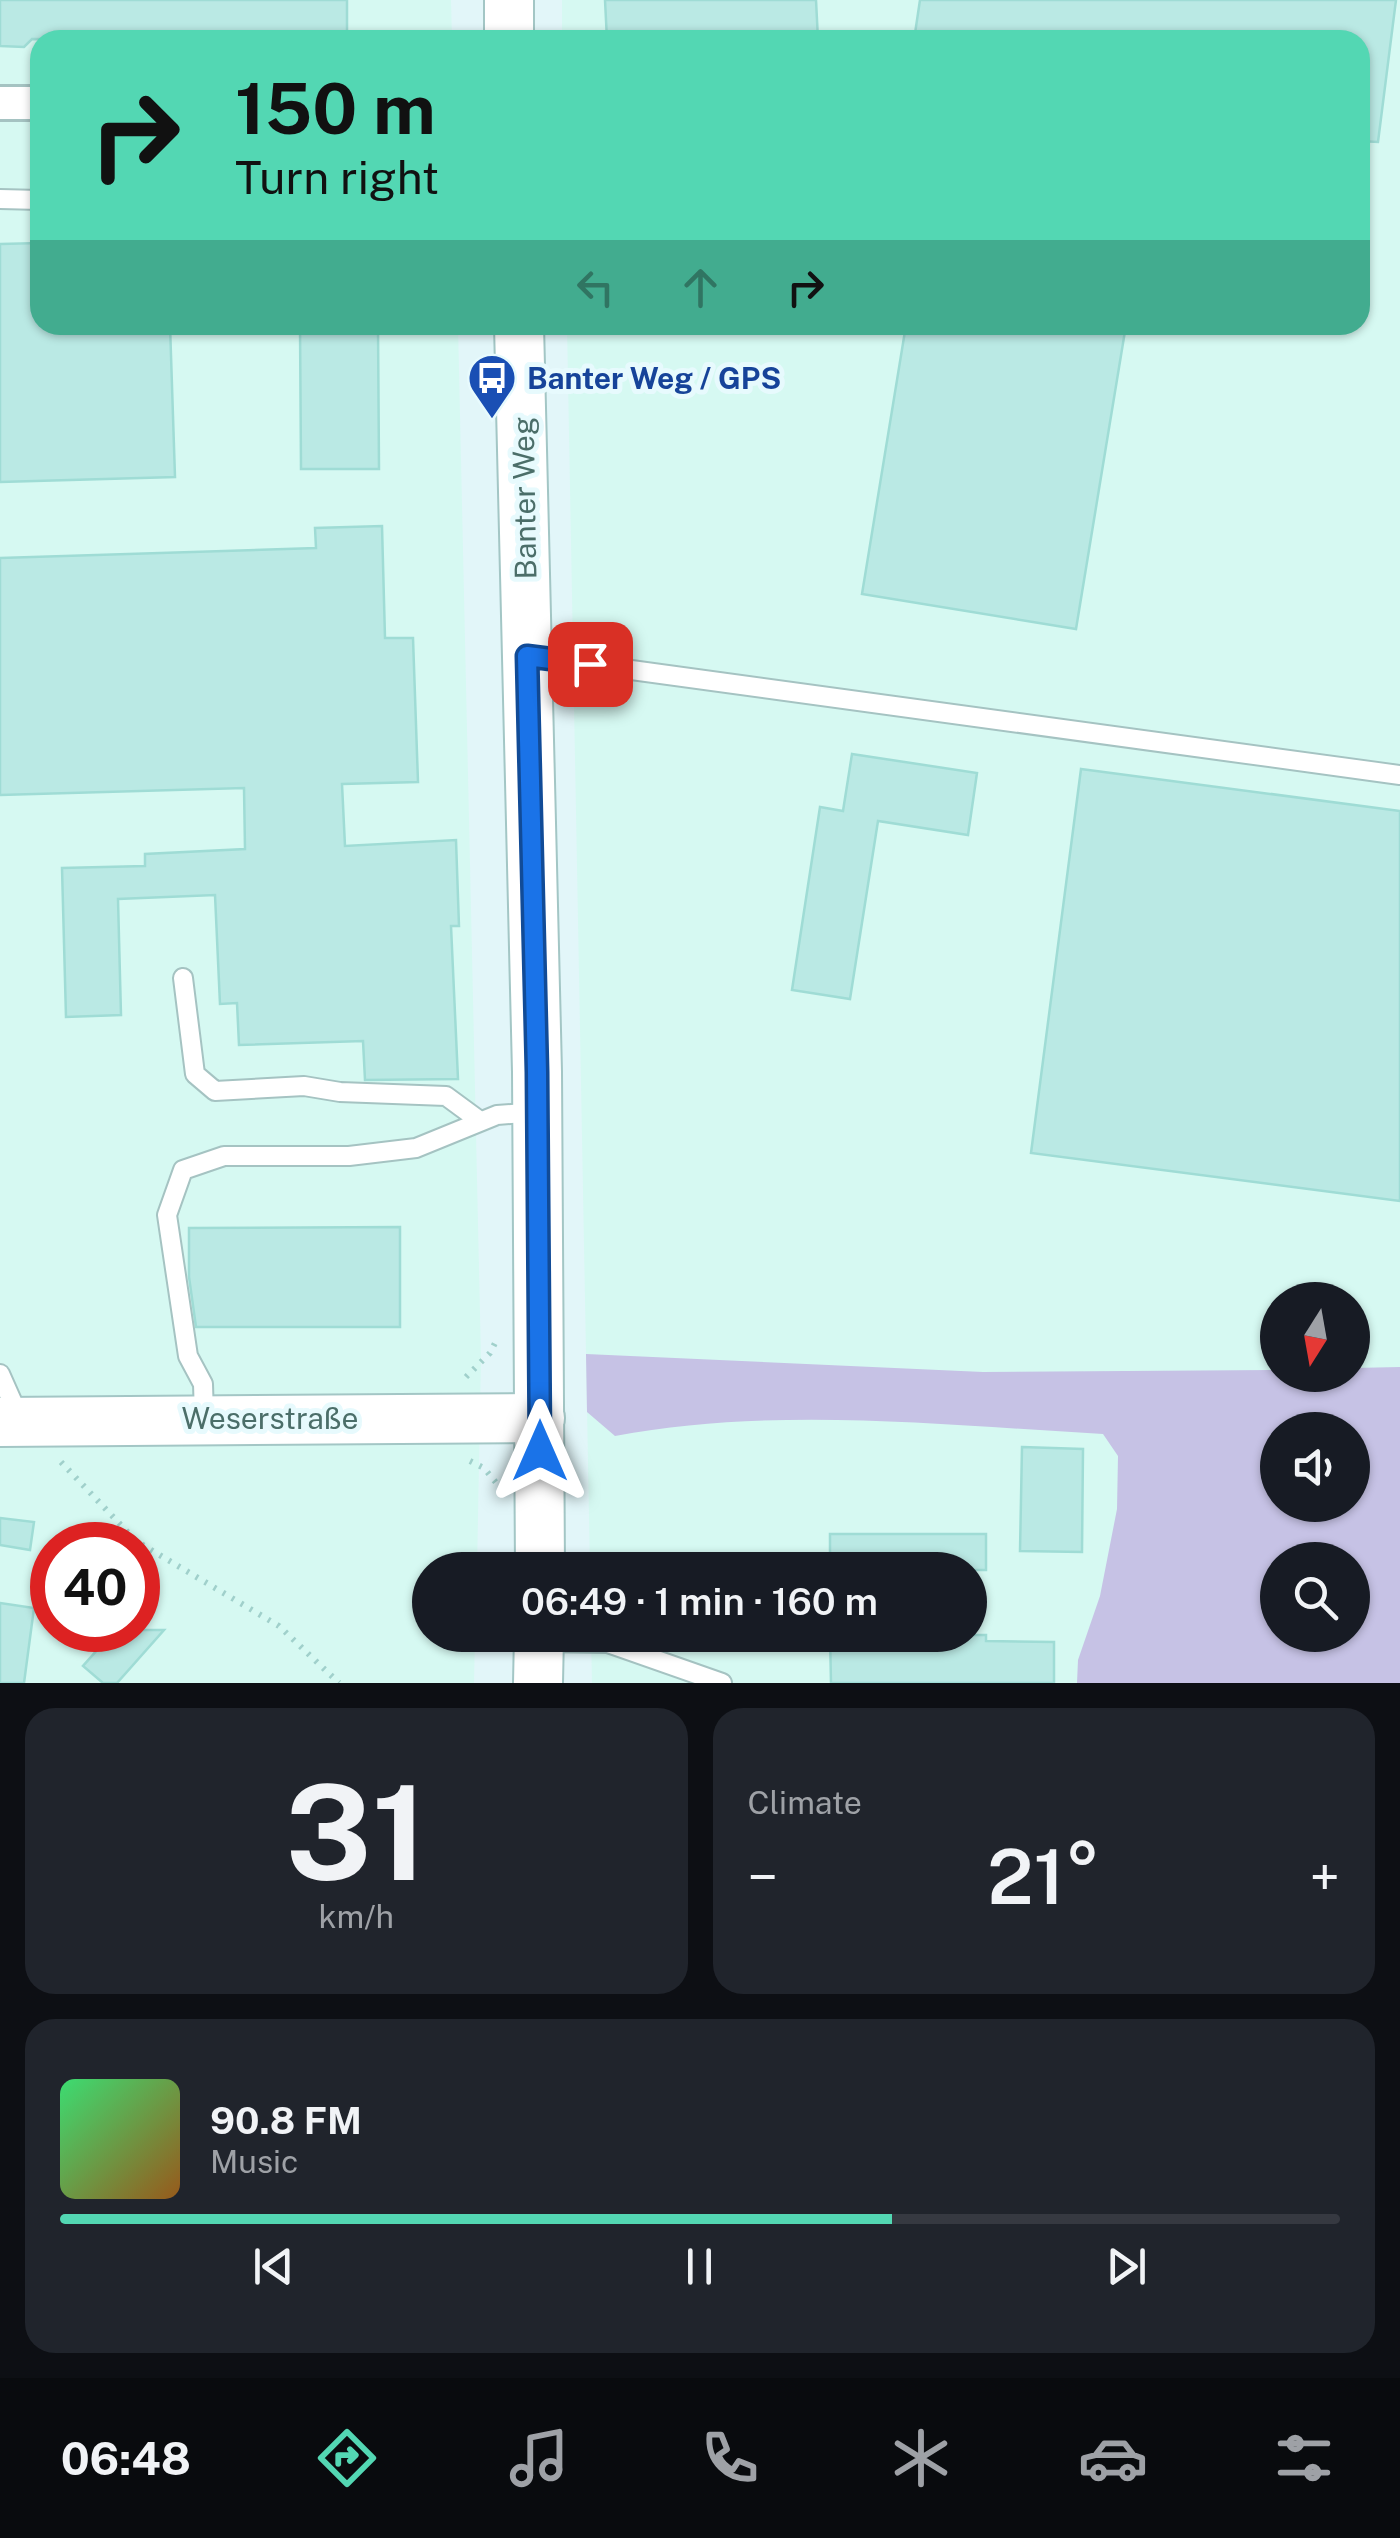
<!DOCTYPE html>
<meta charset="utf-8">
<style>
:root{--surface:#171b24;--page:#20242c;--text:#f1f3f6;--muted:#9ea1a6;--line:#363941;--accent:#53d7b3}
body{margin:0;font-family:"Public Sans",sans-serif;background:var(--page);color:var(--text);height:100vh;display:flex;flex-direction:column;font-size:38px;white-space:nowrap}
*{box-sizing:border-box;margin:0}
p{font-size:32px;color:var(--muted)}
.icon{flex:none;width:55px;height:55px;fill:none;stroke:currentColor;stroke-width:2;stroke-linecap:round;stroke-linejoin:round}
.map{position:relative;height:1683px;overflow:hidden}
.drawer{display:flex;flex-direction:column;gap:25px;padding:25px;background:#0d0f14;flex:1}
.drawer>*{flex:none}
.hud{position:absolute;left:30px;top:30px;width:1340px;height:305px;border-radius:30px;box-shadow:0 2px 8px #0004;background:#53d7b3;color:#111;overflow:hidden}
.needle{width:65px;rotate:191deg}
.controls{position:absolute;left:1260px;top:1282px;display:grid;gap:20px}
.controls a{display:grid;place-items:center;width:110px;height:110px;border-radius:50%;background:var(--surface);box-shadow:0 2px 8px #0004;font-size:50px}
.speed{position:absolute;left:30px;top:1522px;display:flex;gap:20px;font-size:50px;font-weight:700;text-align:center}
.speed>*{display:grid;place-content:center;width:130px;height:130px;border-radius:50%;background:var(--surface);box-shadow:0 2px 8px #0004;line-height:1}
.speed .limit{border:15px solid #d22;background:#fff;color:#111}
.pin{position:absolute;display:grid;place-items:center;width:85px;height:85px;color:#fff;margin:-42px;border-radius:20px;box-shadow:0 5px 15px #0006}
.me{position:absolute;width:110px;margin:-55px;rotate:0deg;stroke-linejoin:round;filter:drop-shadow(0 0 8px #0008)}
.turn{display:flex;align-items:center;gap:35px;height:210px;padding:0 40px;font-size:45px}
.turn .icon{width:130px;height:130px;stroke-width:2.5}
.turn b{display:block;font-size:70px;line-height:85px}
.lanes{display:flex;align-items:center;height:95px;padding:0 40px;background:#0003;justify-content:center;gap:50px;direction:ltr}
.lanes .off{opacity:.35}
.big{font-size:75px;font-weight:600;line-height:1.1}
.drawer .tile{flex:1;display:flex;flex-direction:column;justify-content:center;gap:15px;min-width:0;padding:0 35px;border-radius:30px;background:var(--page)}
.drawer .dial{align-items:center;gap:0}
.dial b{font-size:130px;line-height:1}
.song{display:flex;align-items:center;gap:30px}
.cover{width:120px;height:120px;border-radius:15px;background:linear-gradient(135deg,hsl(140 70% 55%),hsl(30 70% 35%))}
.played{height:10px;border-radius:5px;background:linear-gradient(90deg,var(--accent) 65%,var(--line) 65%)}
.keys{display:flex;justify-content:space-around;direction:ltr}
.heat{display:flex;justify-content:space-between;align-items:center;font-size:55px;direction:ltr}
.drawer .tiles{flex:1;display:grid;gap:25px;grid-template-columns:1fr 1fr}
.tile:last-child{grid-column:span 2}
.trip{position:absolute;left:412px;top:1552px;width:575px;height:100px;border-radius:50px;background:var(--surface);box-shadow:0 2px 8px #0004;font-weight:600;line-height:100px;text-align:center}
.tabs{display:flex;height:160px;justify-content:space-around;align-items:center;background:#090b0e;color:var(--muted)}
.tabs .icon{width:70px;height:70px}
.tabs .selected{color:var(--accent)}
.tabs b{font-size:45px;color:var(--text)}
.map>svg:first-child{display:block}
.commercial{fill:#d6f9f2;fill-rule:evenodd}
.green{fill:#c6c2e5;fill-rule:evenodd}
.building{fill:#bae9e4;stroke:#9fdcd5;stroke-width:2.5}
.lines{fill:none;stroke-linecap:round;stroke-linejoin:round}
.lane-casing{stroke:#a5c3c2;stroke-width:22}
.street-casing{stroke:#a5c3c2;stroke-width:38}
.secondary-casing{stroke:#a3c6c5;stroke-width:52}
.path{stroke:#a0d0cb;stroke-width:6;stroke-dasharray:2.5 8;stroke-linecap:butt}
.lane{stroke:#fff;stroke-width:18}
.street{stroke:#fff;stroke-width:32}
.secondary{stroke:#fff;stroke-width:48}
.route-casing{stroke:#114b97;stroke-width:25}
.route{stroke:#1a73e8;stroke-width:18}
.labels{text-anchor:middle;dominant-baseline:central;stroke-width:10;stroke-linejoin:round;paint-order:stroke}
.transit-label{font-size:30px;font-weight:bold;fill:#164399;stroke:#e7fafd;text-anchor:start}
.street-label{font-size:30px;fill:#4b6e69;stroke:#e7fafd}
</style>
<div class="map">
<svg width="1400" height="1683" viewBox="0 0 1400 1683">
<rect width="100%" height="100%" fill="#e2f6f9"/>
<!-- commercial -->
<g class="commercial">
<path d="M0,0h451l1,40h-412v285h418l23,1033 -4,212h-47v65h45l-1,48h-474zM52,1545h86v85h-86z"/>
<path d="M562,0h838v1683h-808l-1,-48h379v-65h-380l-23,-1245h793v-285h-798zM1278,1300h74v75h-74zM1278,1430h74v75h-74zM1278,1560h74v75h-74z"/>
</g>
<!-- green -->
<path class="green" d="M586,1354l397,18 294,-2 1,5h74l1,-7 47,-1v316h-323l1,-23 22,-64 17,-87 1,-53 -15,-22c-161,-9 -329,-28 -488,2l-28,-24zM1278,1430h74v75h-74zM1278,1560h74v75h-74z"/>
<!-- building -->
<g class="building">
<polygon points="0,0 347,0 347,40 32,39 24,47 0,46"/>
<polygon points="605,0 816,0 818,40 607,40"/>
<polygon points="920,0 1396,0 1378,142 1360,141 1360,40 914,40"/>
<polygon points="40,243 40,325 170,325 175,477 0,482 0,244"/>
<polygon points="300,325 378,325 379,469 301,469"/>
<polygon points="906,325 1126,325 1076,629 862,594"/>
<polygon points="382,526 385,638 413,638 418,782 342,784 345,846 456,840 459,926 451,926 458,1079 365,1080 363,1041 239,1045 237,1003 220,1004 215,895 118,899 121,1015 66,1017 62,868 145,866 145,854 245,849 244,788 0,795 0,558 316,548 315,528"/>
<polygon points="852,754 977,773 968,835 878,821 850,999 792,990 820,807 843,811"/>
<polygon points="1081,769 1400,811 1400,1201 1031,1153"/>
<polygon points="400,1227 400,1327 196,1327 189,1277 189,1228"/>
<polygon points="1022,1447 1083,1449 1082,1552 1020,1551"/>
<polygon points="0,1518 34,1522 30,1550 0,1545"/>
<rect x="830" y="1534" width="156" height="36"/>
<polygon points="0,1603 34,1608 24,1683 0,1683"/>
<polygon points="115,1630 164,1630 117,1683 103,1683 83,1666"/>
<polygon points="830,1635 986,1635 986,1641 1054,1642 1054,1683 831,1683"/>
</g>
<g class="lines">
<!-- lane casing -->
<g class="lane-casing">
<g id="lane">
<polyline points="0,199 40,200"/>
<polyline points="529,656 1400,775"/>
<polyline points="183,978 195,1074 215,1091 304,1086 340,1092 446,1096 480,1121"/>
<polyline points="0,1374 20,1419"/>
<polyline points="204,1416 203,1384 188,1356 167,1215 183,1170 224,1156 349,1156 416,1148 497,1115 537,1112"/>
<polyline points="539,1642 608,1643 722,1683"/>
</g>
</g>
<!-- street casing -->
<g class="street-casing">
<polyline id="street" points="0,103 40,103"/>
</g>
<!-- secondary casing -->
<g class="secondary-casing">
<g id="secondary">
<polyline points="509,0 509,40"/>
<polyline points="519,325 537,1072 540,1570"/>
<polyline points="0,1422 540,1418"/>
<polyline points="538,1683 539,1635"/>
</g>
</g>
<!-- path -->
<g class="path">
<polyline points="466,1377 490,1353 496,1341"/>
<polyline points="470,1461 484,1468 498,1485"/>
<polyline points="61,1462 136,1541 279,1626 339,1683"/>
</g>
<!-- lane -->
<use href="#lane" class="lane"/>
<!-- street -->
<use href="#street" class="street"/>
<!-- secondary -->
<use href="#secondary" class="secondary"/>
</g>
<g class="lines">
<!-- route casing -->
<g class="route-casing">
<polyline id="route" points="540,1451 537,1072 527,656 590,664"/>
</g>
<!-- route -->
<use href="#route" class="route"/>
</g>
<!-- icons -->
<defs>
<g id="bus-pin" transform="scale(2.5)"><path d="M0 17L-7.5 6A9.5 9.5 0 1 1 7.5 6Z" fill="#1a4fb4" stroke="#e7fafd"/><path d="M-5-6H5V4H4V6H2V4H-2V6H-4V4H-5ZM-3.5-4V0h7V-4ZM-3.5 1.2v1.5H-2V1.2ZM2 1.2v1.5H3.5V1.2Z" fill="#fff"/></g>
</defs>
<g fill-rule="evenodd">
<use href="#bus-pin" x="492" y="378"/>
</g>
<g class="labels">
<!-- transit labels -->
<g class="transit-label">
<text x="527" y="378">Banter Weg / GPS</text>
</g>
<!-- street labels -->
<g class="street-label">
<text transform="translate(524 498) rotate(-91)">Banter Weg</text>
<text x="270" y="1418">Weserstraße</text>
</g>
</g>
</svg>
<div class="controls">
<a><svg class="needle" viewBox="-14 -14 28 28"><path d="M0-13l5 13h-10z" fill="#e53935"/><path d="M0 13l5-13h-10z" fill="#9ea1a6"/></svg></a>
<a><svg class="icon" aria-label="sound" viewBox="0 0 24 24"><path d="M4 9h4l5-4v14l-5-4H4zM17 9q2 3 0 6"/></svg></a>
<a><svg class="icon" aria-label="search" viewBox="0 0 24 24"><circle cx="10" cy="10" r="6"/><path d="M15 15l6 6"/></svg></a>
</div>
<div class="speed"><div class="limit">40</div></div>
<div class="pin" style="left:590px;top:664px;background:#d93025"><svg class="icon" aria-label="arrive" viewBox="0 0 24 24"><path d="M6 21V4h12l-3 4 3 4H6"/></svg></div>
<svg class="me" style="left:540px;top:1451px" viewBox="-20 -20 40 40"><path d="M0-17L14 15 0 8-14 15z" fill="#1a73e8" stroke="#fff" stroke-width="4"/></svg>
<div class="trip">06:49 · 1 min · 160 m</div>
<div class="hud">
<div class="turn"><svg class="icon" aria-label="right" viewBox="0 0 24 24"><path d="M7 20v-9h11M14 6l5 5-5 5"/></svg><div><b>150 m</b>Turn right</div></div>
<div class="lanes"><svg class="icon off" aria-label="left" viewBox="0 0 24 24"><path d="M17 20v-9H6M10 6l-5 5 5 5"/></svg><svg class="icon off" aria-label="ahead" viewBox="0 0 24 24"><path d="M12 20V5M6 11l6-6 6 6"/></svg><svg class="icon" aria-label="right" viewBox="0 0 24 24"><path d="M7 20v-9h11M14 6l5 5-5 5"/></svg></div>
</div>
</div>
<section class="drawer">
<div class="tiles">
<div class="tile dial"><b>31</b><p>km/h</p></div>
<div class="tile"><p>Climate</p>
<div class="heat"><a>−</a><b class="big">21°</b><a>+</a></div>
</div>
<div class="tile">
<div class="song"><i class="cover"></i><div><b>90.8 FM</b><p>Music</p></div></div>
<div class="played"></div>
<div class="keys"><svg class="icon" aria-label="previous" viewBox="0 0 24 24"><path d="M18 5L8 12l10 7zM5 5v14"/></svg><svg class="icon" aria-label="pause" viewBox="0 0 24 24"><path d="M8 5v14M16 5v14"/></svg><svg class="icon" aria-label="next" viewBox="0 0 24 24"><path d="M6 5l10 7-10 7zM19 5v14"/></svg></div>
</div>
</div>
</section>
<nav class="tabs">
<b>06:48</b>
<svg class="icon selected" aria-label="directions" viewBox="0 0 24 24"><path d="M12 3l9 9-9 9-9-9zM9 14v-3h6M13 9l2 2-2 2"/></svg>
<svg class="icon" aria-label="music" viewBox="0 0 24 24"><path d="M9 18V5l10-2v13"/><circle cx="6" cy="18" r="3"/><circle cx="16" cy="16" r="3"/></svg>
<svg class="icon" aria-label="phone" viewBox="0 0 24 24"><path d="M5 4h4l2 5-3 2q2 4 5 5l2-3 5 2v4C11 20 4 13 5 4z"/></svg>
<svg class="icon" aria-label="climate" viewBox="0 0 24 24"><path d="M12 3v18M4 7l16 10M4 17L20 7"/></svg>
<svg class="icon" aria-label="car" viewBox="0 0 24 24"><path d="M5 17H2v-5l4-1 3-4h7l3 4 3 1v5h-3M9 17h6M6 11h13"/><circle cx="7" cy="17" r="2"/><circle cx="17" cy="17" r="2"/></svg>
<svg class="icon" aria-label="filters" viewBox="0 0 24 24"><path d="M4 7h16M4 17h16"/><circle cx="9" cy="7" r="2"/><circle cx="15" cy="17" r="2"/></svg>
</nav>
